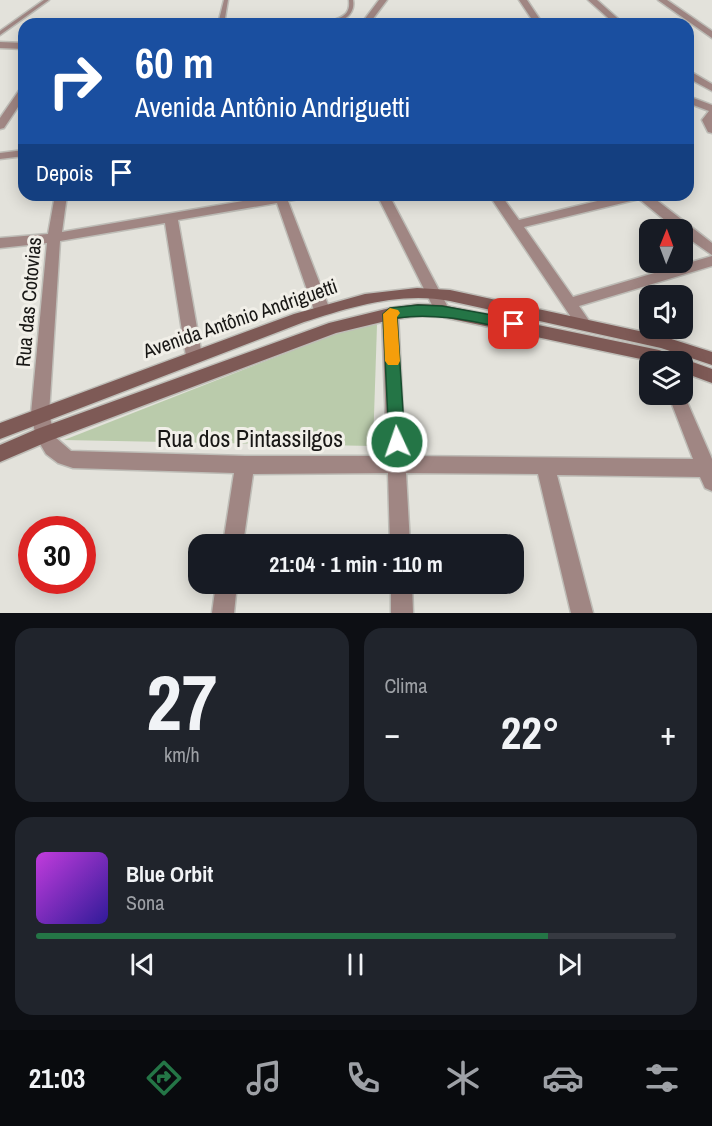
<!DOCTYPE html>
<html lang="pt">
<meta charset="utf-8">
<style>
:root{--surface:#171b24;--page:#20242c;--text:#f1f3f6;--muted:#9ea1a6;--line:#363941;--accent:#247546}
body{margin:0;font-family:"Archivo Narrow",sans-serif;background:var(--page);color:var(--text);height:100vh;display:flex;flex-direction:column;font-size:22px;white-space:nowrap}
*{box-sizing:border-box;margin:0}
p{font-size:20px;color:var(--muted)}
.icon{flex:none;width:33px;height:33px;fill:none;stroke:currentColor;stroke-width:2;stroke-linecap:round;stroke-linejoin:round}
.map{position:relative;height:613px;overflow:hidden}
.side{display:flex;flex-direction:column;gap:15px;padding:15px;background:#0d0f14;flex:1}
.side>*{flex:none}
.guide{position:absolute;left:18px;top:18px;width:676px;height:183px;border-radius:18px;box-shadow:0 3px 15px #0003;background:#1a4fa0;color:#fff;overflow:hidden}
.needle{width:39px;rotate:1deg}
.buttons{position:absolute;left:639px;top:219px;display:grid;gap:12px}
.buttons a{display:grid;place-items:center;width:54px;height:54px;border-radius:12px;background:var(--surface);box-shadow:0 3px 15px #0003;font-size:30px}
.speed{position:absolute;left:18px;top:516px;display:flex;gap:12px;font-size:30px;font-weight:700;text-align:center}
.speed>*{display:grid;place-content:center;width:78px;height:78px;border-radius:50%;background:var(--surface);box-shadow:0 3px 15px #0003;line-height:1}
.speed .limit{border:9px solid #d22;background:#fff;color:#111}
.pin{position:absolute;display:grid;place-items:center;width:51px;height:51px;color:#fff;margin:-26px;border-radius:12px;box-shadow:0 3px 9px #0006}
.me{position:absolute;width:66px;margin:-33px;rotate:357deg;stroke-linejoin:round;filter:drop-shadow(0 0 4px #0008)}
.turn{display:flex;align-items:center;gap:21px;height:126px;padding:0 18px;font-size:27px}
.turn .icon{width:78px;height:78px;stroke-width:2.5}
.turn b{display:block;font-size:42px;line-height:51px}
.then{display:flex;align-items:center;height:57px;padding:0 18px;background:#0003;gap:12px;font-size:22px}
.big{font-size:45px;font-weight:700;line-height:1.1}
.side .card{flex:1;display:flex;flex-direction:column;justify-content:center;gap:9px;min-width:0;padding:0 21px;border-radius:18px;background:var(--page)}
.side .dial{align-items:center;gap:0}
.dial b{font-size:78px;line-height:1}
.song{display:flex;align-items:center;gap:18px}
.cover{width:72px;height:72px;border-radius:9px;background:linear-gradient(135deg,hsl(290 70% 55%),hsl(250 70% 35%))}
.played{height:6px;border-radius:3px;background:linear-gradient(90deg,var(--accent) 80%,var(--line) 80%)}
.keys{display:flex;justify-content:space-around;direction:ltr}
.heat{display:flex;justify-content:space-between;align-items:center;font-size:33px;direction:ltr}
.side .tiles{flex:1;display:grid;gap:15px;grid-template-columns:1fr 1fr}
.card:last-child{grid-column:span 2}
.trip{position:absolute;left:188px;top:534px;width:336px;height:60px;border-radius:18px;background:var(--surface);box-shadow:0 3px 15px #0003;font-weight:700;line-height:60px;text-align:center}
.tabs{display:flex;height:96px;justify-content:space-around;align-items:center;background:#090b0e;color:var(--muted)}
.tabs .icon{width:42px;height:42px}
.tabs .current{color:var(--accent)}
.tabs b{font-size:27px;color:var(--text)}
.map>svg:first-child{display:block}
.green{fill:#bacbab}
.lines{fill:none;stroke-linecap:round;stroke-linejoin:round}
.lane-casing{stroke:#bebdb7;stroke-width:3}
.street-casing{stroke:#bebdb7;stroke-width:3}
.secondary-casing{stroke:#bebdb7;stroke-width:3}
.lane{fill:#a08683;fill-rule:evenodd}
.street{fill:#a08683;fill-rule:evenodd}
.secondary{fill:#7e5a56;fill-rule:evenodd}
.route{fill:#247546;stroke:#174c2e;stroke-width:1.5}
.slow{fill:#f59e0b}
.labels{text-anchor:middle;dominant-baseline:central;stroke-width:6;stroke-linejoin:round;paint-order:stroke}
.street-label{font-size:20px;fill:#181715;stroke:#f1efe8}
.near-street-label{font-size:24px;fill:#181715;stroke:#f1efe8}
</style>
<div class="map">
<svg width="712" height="613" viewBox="0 0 712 613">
<rect width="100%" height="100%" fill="#e3e2db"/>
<!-- green -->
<polygon class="green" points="367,325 377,325 373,446 64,440 350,328"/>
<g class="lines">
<!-- lane casing -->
<g class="lane-casing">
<g id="lane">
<polygon points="44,0 49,0 0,35 0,31"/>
<polygon points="224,0 228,0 224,24 218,24"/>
<path d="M349,0h4c3,16 -13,24 -28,24 13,-7 26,-6 24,-24z"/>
</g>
</g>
<!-- street casing -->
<g class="street-casing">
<g id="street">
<polygon points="379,0 387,0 369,24 361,24"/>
<polygon points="519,0 527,0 543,24 535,24"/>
<polygon points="588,0 597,0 624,24 615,24"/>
<polygon points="658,0 667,0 712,31 712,38"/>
<polygon points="0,42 24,43 24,49 0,48"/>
<polygon points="688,70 712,84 712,91 688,78"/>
<polygon points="24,88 24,98 4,128 0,129 0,118 20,89"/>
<polygon points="688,96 712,105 712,133 708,132 702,120 709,111 688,103"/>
<polygon points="24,150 24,156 0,159 0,153"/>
<polygon points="55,195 67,195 62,232 278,195 306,195 304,198 288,201 330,310 327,314 317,314 314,310 277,203 178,220 202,356 200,361 194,362 188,361 186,356 165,223 60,241 49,414 55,437 71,451 245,456 387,456 382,314 385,310 395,310 398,314 405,456 693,459 668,394 682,394 682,390 712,459 712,491 705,488 700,477 557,475 593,613 571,613 538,474 406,473 410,544 390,544 388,473 253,474 243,544 223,544 234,473 73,468 58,463 46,454 36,437 31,414 47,243 0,248 0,238 48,234"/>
<polygon points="377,195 389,195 450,311 447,315 437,315"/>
<polygon points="489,195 501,195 519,220 622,195 650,195 712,243 712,255 682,234 682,230 677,230 639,199 524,227 573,297 712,256 712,266 579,306 592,325 589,329 579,329"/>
<polygon points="216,584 237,584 234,613 212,613"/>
<polygon points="391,584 412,584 413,613 391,613"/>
</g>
</g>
<!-- secondary casing -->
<g class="secondary-casing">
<g id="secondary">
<path d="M417,288l33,2 212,46 50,16v13l-51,-17 -211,-47c-48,-10 -100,6 -146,21l-304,117v-16l294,-109 71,-20z"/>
<polygon points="418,304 442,305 659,350 712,369 712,383 682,372 682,362 655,362 442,317 418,316 390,320 336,333 49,441 0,462 0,445 37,429 329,323 390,308"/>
</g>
</g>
<!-- lane -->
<use href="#lane" class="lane"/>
<!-- street -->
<use href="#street" class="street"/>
<!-- secondary -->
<use href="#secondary" class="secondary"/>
</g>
<!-- route -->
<path class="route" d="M418,305l24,1 72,13 7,5 -7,6c-39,-8 -77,-18 -117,-12l8,124 -2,6 -6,2 -6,-2 -2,-6 -6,-128 7,-6z"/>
<!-- slow -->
<polygon class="slow" points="390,308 398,310 400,313 397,317 400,361 398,365 388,365 385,361 383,314"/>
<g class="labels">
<!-- street labels -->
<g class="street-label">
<text transform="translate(28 302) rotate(-85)">Rua das Cotovias</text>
<text transform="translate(240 318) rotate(-19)">Avenida Antônio Andriguetti</text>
</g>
<!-- near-street labels -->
<g class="near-street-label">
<text x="250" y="438">Rua dos Pintassilgos</text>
</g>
</g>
</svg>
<div class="buttons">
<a><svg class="needle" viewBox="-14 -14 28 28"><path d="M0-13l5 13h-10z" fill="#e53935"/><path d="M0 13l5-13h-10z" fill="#9ea1a6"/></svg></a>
<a><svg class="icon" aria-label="sound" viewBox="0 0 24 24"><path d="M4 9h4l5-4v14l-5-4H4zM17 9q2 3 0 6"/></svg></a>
<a><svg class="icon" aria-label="layers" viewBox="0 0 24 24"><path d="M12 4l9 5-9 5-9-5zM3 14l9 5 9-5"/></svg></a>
</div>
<div class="speed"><div class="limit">30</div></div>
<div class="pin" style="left:514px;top:324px;background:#d93025"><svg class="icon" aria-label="arrive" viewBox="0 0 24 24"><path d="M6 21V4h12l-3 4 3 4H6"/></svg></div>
<svg class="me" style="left:397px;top:442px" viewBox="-20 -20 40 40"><circle r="17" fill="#247546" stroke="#fff" stroke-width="3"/><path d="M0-11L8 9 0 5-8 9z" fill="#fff"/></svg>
<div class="trip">21:04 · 1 min · 110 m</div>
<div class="guide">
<div class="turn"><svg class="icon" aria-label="right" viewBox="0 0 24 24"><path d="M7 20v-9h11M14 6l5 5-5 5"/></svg><div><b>60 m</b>Avenida Antônio Andriguetti</div></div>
<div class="then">Depois<svg class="icon" aria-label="arrive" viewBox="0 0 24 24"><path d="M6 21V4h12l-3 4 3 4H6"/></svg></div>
</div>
</div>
<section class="side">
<div class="tiles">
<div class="card dial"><b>27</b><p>km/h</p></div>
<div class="card"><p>Clima</p>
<div class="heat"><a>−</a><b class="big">22°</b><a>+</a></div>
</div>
<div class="card">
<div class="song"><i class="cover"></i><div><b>Blue Orbit</b><p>Sona</p></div></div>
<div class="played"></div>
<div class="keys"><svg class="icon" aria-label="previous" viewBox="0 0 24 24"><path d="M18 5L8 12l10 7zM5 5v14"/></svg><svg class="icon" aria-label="pause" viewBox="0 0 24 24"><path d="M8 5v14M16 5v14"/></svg><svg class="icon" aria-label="next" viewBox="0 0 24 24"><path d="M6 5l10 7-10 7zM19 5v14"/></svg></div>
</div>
</div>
</section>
<nav class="tabs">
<b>21:03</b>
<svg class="icon current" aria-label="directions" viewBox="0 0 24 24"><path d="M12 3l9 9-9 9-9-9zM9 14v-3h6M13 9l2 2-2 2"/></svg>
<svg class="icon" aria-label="music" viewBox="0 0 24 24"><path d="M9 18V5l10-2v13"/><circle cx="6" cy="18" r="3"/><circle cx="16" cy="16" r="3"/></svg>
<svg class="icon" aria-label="phone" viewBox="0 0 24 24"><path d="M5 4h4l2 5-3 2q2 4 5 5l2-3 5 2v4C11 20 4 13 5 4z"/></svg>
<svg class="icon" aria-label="climate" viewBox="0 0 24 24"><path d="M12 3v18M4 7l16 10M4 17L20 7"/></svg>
<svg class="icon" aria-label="car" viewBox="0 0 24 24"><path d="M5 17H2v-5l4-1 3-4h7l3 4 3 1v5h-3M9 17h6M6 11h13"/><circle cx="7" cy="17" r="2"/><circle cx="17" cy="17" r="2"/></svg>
<svg class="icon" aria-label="filters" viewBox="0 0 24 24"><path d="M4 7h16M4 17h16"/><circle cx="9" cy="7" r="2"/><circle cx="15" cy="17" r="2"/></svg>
</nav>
